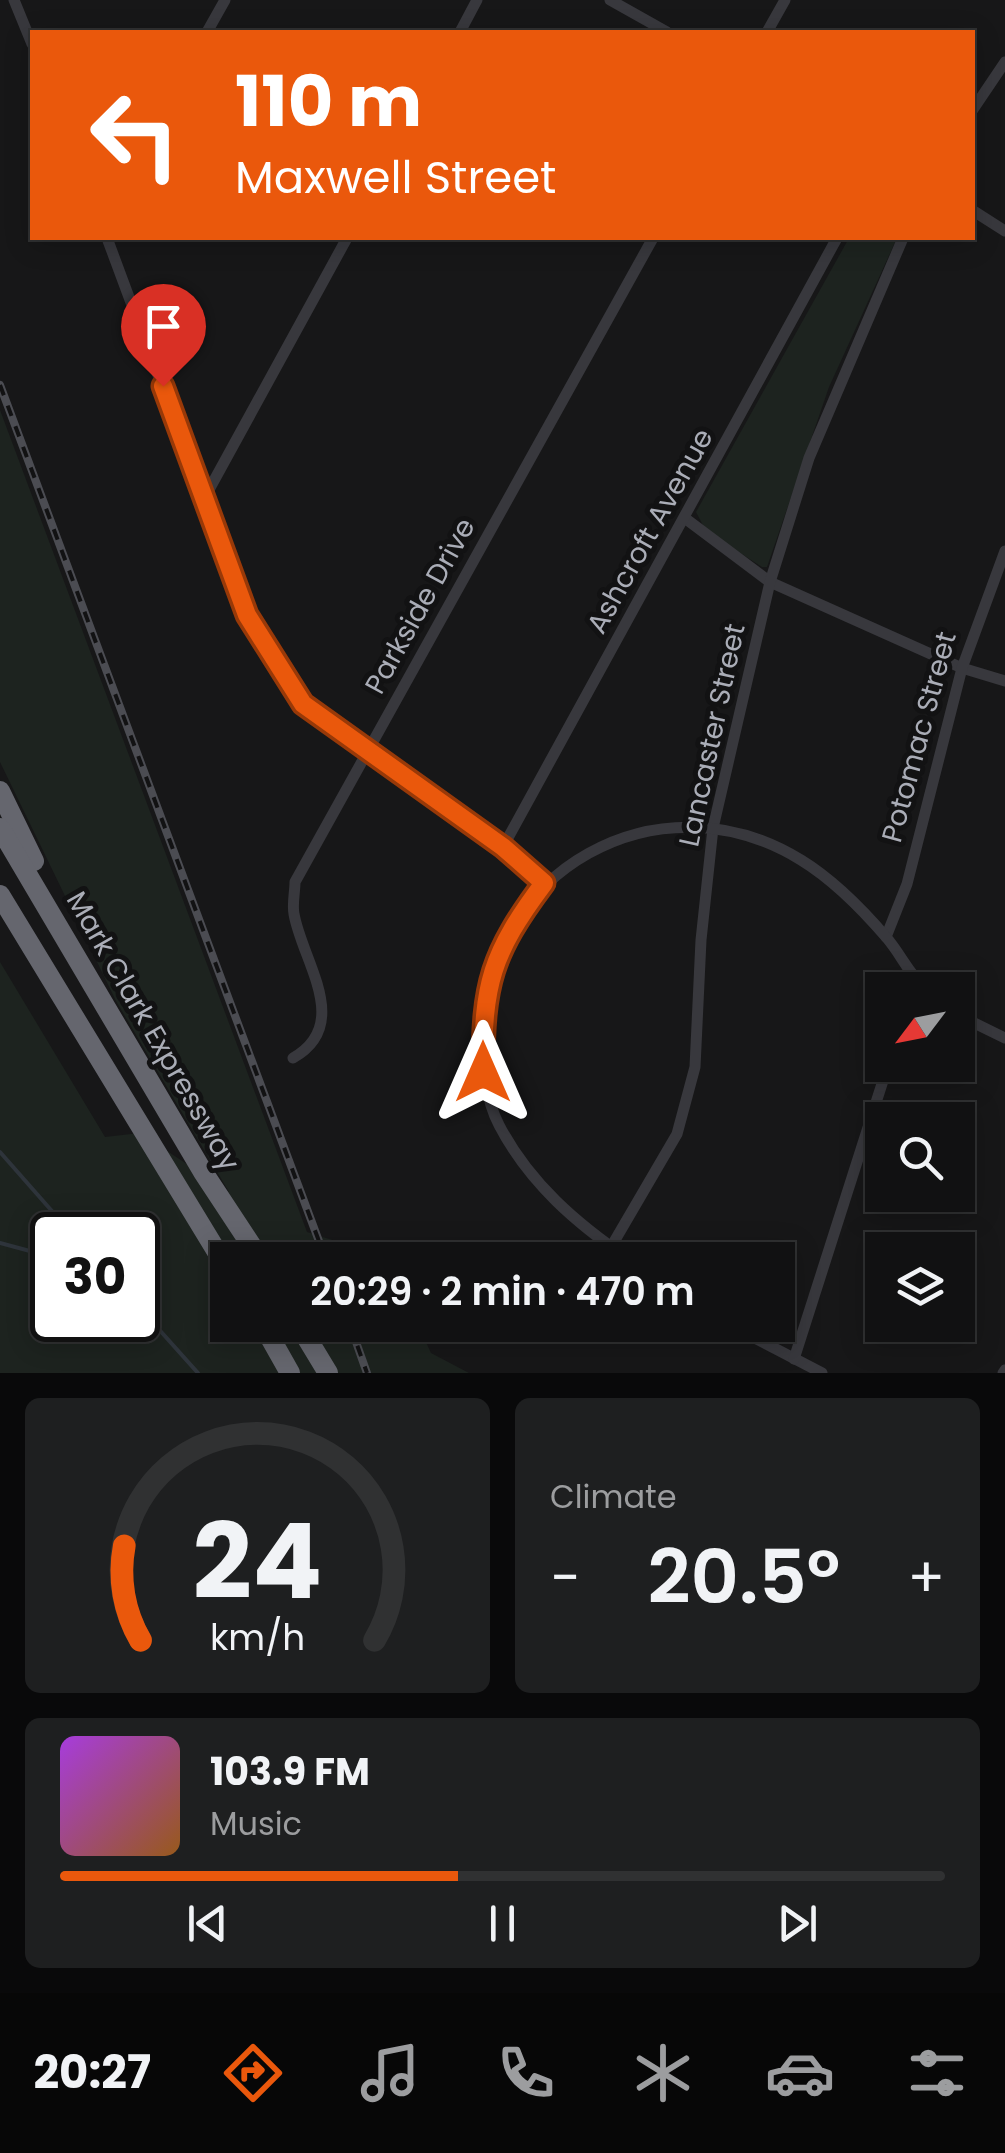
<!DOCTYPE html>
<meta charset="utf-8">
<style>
:root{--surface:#111112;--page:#1e1f20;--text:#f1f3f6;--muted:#9c9d9f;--line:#303132;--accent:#ea580c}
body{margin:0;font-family:Poppins,sans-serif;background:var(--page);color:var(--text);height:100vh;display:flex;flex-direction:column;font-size:38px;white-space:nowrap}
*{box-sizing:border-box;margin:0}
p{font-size:32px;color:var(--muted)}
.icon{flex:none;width:55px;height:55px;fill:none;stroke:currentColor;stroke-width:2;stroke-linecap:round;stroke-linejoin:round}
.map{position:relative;height:1373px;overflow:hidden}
.side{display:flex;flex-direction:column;gap:25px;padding:25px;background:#09090a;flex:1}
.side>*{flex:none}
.banner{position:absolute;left:30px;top:30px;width:945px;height:210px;border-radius:0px;box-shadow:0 5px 25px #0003,0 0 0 2px var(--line);background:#ea580c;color:#fff;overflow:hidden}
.needle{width:65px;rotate:238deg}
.fabs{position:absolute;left:865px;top:972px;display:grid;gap:20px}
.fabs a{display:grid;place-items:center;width:110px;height:110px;border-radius:0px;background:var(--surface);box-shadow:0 5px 25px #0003,0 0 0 2px var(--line);font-size:50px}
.speed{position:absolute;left:30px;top:1212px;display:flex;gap:20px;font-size:50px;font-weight:700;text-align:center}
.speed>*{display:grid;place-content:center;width:130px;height:130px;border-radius:50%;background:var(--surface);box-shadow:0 5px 25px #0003,0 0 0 2px var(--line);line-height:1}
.speed .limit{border:5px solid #111;border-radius:15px;background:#fff;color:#111}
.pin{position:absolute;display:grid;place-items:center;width:85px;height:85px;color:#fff;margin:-102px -42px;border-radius:50% 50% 50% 0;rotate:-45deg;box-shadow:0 0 10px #0007}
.pin .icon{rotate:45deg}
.me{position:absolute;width:110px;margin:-55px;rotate:0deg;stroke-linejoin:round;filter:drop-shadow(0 0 8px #0008)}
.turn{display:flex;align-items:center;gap:35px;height:210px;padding:0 40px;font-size:45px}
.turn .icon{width:130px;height:130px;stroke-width:2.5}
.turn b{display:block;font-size:70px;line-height:85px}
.big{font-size:75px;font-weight:600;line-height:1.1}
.side .tile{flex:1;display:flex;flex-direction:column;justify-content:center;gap:15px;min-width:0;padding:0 35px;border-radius:15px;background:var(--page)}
.side .dial{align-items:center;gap:0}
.dial svg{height:260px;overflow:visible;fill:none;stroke:var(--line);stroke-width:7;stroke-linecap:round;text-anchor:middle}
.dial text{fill:var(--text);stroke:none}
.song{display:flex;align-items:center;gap:30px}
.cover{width:120px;height:120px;border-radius:15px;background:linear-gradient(135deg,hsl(280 70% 55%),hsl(30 70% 35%))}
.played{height:10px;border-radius:5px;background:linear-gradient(90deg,var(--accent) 45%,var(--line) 45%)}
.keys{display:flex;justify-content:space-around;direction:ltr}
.heat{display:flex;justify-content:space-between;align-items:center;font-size:55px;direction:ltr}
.side .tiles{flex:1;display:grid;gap:25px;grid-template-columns:1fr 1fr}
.tile:last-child{grid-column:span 2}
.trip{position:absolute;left:210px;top:1242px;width:585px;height:100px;border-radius:0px;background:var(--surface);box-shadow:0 5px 25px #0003,0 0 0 2px var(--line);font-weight:600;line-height:100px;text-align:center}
.tabs{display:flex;height:160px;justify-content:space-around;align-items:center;background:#070707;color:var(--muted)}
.tabs .icon{width:70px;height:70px}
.tabs .current{color:var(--accent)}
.tabs b{font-size:45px;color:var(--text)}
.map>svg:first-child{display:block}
.green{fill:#1d231f;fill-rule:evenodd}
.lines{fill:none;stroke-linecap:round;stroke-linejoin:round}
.stream{stroke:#2e343b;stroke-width:4}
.minor{stroke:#38383d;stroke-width:11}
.motorway{stroke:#65666e;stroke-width:20}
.rail-casing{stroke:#4b4c52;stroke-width:8}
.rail{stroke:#121213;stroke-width:4;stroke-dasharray:11;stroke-linecap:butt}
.route-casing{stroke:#983908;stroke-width:25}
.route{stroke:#ea580c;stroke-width:18}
.labels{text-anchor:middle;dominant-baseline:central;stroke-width:10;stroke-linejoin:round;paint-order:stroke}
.street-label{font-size:28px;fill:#aaadb7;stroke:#121213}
</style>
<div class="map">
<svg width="1005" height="1373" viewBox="0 0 1005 1373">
<rect width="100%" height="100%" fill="#171718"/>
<!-- green -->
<g class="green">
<polygon points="849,238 897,238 829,387 767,567 762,567 706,531 696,512"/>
<path d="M0,410l307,822 38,12 16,16h-133v65h190l13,28 38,20h-469v-411l105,175 35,-4 89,59 -113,-191 -116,-239zM52,1235h86v85h-86z"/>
</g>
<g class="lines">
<!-- stream -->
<g class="stream">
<polyline points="0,1152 73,1235"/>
<polyline points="0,1243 52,1257"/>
<polyline points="138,1306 198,1373"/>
</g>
<!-- minor -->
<g class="minor">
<polyline points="14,0 32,44"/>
<polyline points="610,0 667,32"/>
<polyline points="207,32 225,0"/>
<polyline points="460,32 477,0"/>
<polyline points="767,32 785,0"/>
<polyline points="972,111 1005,62"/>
<polyline points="972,210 1005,231"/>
<polyline points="107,238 247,615 303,704 503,847 544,883"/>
<polyline points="205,497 347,238"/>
<polyline points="686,519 770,582 962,668 1005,681"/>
<polyline points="503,847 837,238"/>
<polyline points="886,937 907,884 962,668 1005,551"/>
<polyline points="958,1015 1005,1038"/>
<path d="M293,1058c60,-34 9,-97 1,-144 -2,-10 1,-22 1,-32l358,-644"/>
<polyline points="611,1247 677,1134 695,1067 701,940 713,828 770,582 809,458 903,238"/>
<path d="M630,1260c-53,-36 -101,-77 -131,-135 -14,-27 -16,-58 -16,-88 0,-166 176,-265 318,-177 31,19 61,49 85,77 15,17 23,38 41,53"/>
<polyline points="730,1325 822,1373"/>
<polyline points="794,1359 888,1065"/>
<polyline points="1003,1373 1005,1370"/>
</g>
<!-- motorway -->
<g class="motorway">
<polyline points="0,791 34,861"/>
<polyline points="0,828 203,1172 261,1260"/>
<polyline points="0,895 228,1270"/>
<polyline points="263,1325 290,1373"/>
<polyline points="299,1325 328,1373"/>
</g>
<!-- rail casing -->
<g class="rail-casing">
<g id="rail">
<polyline points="0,385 326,1260"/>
<polyline points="350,1325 367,1373"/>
</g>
</g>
<!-- rail -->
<use href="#rail" class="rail"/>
</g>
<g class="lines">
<!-- route casing -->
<g class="route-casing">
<path id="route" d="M163,386l84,229 56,89 200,143 41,36c-53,71 -61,100 -61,189"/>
</g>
<!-- route -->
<use href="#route" class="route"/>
</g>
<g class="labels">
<!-- street labels -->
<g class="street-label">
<text transform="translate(650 531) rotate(-61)">Ashcroft Avenue</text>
<text transform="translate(420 606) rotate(-61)">Parkside Drive</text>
<text transform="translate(712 735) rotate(-78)">Lancaster Street</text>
<text transform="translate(919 737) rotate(-75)">Potomac Street</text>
<text transform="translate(153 1031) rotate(60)">Mark Clark Expressway</text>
</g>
</g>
</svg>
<div class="fabs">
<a><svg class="needle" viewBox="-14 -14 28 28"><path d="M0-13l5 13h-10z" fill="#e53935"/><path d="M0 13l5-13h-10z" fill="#9c9d9f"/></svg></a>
<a><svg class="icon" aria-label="search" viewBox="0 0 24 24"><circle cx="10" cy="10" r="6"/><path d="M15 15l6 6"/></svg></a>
<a><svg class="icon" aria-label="layers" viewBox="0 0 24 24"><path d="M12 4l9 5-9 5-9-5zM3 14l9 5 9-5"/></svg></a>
</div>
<div class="speed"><div class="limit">30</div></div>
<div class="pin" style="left:163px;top:386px;background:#d93025"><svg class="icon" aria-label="arrive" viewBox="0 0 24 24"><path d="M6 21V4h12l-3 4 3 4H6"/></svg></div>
<svg class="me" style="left:483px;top:1072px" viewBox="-20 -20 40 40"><path d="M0-17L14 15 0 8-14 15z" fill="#ea580c" stroke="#fff" stroke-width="4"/></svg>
<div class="trip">20:29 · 2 min · 470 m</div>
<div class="banner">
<div class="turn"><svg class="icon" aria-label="left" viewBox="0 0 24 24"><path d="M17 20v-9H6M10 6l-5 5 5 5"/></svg><div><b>110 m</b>Maxwell Street</div></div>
</div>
</div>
<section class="side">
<div class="tiles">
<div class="tile dial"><svg viewBox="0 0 100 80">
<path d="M14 69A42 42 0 1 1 86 69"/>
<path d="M14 69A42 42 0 0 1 9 40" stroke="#ea580c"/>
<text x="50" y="56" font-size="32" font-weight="700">24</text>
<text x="50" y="72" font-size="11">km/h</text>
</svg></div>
<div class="tile"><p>Climate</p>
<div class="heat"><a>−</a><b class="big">20.5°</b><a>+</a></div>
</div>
<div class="tile">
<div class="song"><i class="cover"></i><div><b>103.9 FM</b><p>Music</p></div></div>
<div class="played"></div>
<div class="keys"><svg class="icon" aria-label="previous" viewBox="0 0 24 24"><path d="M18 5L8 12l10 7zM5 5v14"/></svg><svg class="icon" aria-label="pause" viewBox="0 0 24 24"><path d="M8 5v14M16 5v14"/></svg><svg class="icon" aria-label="next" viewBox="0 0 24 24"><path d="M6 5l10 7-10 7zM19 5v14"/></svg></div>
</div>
</div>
</section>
<nav class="tabs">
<b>20:27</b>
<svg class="icon current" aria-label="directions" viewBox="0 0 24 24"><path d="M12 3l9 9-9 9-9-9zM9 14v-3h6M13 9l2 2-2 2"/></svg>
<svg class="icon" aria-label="music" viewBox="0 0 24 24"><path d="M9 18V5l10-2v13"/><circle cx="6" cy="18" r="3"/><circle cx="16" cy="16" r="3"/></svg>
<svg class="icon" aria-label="phone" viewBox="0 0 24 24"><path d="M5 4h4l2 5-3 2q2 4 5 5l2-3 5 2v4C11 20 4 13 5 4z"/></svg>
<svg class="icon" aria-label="climate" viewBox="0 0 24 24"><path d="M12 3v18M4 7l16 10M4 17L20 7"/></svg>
<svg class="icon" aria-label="car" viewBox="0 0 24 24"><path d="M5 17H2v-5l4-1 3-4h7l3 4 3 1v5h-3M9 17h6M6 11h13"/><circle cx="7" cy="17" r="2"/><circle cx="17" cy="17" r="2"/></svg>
<svg class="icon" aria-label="filters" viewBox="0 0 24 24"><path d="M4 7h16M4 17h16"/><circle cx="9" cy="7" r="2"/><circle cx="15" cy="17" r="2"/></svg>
</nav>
